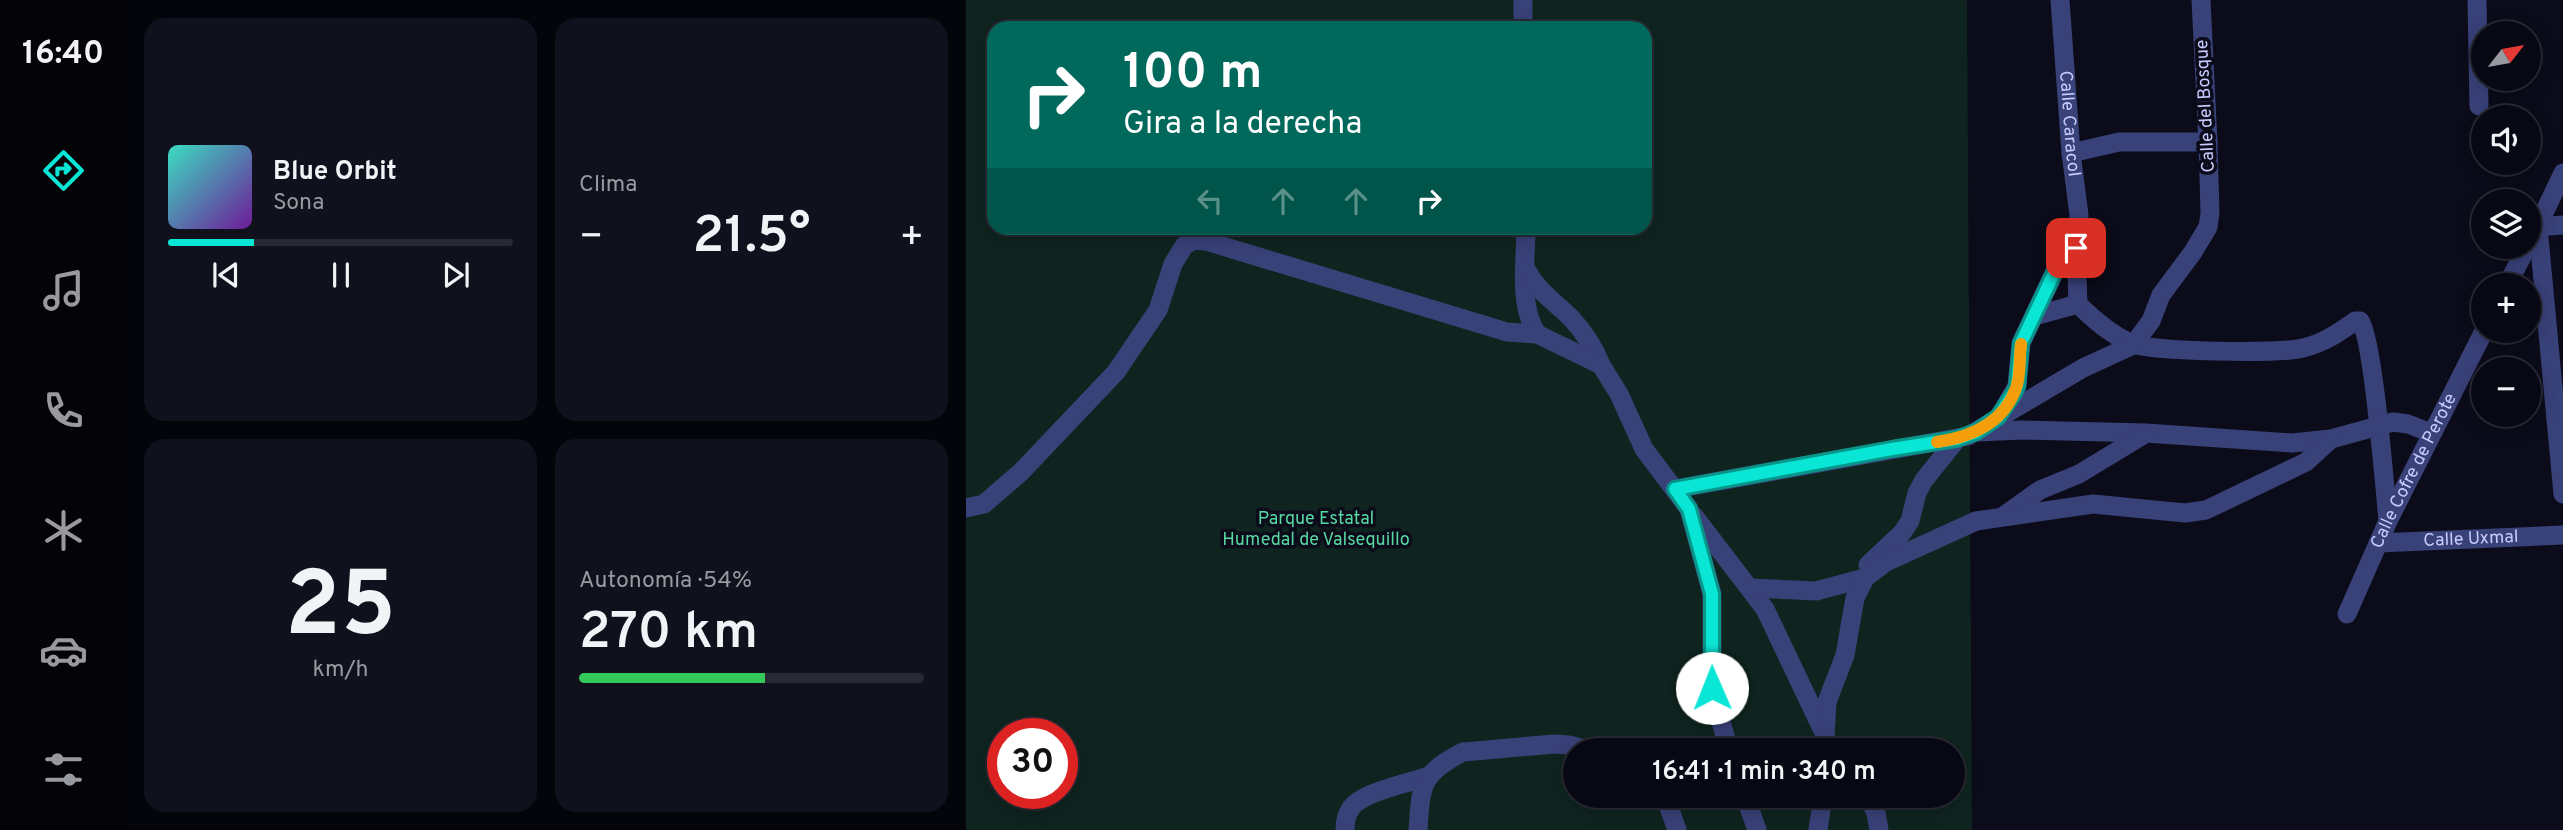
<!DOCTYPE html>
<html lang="es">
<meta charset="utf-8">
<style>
:root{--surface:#080814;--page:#11111d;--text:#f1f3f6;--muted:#989aa0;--line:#292934;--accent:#0ae6d5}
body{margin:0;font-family:Overpass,sans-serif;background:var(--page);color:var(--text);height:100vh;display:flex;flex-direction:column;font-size:26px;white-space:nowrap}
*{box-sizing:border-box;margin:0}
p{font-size:23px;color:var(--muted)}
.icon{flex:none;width:38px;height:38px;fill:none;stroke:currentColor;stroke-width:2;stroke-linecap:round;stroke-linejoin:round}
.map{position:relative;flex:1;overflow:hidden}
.side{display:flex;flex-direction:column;gap:18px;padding:18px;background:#04040b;width:840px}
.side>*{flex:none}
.banner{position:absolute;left:21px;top:21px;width:665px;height:214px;border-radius:21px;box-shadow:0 4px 18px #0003,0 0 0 2px var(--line);background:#00695c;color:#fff;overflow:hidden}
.needle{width:46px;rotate:59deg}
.fabs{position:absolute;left:1505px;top:21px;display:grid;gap:14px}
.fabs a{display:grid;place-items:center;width:70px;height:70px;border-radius:50%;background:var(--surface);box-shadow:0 4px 18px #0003,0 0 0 2px var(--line);font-size:35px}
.speed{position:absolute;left:21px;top:718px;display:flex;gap:14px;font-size:35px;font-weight:700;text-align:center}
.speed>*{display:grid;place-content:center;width:91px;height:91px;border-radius:50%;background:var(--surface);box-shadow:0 4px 18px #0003,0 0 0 2px var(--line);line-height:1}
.speed .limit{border:10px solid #d22;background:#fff;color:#111}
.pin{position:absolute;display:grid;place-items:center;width:60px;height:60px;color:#fff;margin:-30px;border-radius:14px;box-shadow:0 4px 10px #0006}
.me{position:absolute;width:77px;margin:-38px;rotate:359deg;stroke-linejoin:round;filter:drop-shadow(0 0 5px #0008)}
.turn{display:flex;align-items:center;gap:24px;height:147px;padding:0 21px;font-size:32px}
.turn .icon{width:91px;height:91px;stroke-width:2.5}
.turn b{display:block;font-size:49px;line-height:60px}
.lanes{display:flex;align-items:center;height:66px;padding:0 21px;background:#0003;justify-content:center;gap:35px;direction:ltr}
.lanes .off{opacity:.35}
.big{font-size:52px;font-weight:600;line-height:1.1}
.side .widget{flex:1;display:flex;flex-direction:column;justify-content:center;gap:10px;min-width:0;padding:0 24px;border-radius:21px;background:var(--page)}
.side .dial{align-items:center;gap:0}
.dial b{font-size:91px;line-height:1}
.song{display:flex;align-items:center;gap:21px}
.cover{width:84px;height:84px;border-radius:10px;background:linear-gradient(135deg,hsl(170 70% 55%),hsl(280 70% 35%))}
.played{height:7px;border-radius:4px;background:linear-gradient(90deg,var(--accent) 25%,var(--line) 25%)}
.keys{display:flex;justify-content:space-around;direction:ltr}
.heat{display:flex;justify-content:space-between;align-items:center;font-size:38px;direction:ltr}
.charge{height:10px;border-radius:5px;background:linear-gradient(90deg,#34c759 54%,var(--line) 0)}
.side .tiles{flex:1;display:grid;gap:18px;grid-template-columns:repeat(2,1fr)}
.trip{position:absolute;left:597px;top:738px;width:402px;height:70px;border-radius:35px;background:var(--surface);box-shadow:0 4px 18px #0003,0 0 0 2px var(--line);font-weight:600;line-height:70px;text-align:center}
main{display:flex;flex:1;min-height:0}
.menu{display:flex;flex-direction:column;width:126px;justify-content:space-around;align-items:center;background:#030308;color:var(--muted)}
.menu .icon{width:49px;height:49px}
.menu .current{color:var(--accent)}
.menu b{font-size:32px;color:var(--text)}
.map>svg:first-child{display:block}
.green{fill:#0f241f;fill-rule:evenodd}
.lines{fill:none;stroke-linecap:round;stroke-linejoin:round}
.minor{stroke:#384178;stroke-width:19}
.route-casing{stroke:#06968a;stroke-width:18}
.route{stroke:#0ae6d5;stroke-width:12}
.slow{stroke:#f59e0b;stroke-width:12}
.labels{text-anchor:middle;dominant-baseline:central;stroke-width:7;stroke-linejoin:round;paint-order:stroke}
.street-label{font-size:18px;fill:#c7cbfd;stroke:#0b0b1a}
.park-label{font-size:18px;fill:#58d8a1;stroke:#0b0b1a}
</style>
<main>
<nav class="menu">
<b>16:40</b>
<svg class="icon current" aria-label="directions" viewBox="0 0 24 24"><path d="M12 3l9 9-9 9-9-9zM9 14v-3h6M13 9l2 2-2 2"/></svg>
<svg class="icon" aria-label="music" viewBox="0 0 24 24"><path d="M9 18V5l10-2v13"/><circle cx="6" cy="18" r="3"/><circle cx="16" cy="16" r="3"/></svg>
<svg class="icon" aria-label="phone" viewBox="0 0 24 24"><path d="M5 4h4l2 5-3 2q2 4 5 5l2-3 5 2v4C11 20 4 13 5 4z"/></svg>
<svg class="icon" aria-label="climate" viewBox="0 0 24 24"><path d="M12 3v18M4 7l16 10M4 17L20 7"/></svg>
<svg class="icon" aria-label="car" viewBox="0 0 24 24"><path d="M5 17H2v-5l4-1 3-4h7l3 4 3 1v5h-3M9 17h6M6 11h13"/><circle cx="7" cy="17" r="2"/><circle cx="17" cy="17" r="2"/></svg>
<svg class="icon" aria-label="filters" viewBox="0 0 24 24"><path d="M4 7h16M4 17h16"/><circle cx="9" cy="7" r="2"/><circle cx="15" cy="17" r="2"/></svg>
</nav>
<section class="side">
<div class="tiles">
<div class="widget">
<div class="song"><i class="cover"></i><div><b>Blue Orbit</b><p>Sona</p></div></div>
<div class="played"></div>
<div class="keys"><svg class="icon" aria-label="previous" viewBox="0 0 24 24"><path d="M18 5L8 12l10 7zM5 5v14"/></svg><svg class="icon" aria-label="pause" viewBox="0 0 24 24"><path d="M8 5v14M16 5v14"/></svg><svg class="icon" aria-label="next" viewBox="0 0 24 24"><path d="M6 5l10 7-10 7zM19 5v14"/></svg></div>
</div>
<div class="widget"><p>Clima</p>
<div class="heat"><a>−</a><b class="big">21.5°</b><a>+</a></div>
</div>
<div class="widget dial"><b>25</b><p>km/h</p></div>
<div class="widget"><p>Autonomía · 54%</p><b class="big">270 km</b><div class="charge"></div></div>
</div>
</section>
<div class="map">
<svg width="1597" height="830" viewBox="0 0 1597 830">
<rect width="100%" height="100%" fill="#0b0b1a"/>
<!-- green -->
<path class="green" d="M0,0h1001l5,830h-1006zM28,28h651v200h-651zM37,733h59v60h-59zM609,751h378v45h-378z"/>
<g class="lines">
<!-- minor -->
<g class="minor">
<polyline points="557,0 557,28"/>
<path id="s1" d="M1094,0l11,153 8,62 -3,33 2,56c16,16 31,29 52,39 19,9 151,11 173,5 21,-5 35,-15 52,-27h5c13,16 25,169 28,200"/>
<polyline points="1511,0 1513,106"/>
<polyline points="1105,153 1153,142 1242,142"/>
<polyline points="1597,225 1572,227 1597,494"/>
<path d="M560,228c0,34 -8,76 11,106"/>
<polyline points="1567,236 1597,173"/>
<path d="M560,269c11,22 28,32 45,49 13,14 23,29 30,47"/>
<polyline points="1541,285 1561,247"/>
<polyline points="1068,316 1112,304"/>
<polyline points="1036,412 1051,386 1055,343 1090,269 1110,248"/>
<polyline points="1012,432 1056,430 1180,433 1326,443 1365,439 1427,422 1442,424 1465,433"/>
<polyline points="709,489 1002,436 1117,368 1167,345 1185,321 1195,295 1227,252 1242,227 1244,213 1242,142 1235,0"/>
<polyline points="0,508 18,504 55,472 150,372 192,310 207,264 218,246 227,240 240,241 541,332 571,334 635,365 653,394 678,449 723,509 746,594 746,688 763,751"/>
<polyline points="1039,515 1074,490 1113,474 1179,434"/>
<polyline points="728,516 799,609 859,735"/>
<path id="s2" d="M1412,543l185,-8"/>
<polyline points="902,565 936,533 944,521 951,493 958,480 991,439"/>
<polyline points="785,588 850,591 899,578"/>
<path id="s3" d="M1381,614l41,-93 96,-190"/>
<polyline points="862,751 859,736 861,702 879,655 889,598 899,578 920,562 1010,521 1127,504 1219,513 1240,510 1340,462 1365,439"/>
<polyline points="699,796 711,830"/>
<polyline points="779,796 791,830"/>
<polyline points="902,796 910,813 913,830"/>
<path d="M379,830c0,-7 1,-15 6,-22 11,-16 58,-25 78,-32"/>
<path d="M452,830c3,-44 2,-56 45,-78l91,-8 15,1 24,6"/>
<polyline points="852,830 857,796"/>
</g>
</g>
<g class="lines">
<!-- route casing -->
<g class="route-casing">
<polyline id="route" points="746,688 746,594 723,509 709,489 926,449 990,439 1010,432 1032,417 1048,393 1051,386 1055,343 1090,269 1110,248"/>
</g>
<!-- route -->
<use href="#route" class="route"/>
<!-- slow -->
<path class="slow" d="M971,442c34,-5 67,-19 79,-54 5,-13 3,-30 5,-44"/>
</g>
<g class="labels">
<!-- street labels -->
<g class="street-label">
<text transform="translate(1240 106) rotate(-93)">Calle del Bosque</text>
<text stroke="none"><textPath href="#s1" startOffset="124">Calle Caracol</textPath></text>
<text stroke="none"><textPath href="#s3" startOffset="158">Calle Cofre de Perote</textPath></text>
<text stroke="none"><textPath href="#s2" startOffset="93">Calle Uxmal</textPath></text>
</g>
<!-- park labels -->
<g class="park-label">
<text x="350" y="519">Parque Estatal<tspan x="350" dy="21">Humedal de Valsequillo</tspan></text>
</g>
</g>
</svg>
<div class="fabs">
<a><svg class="needle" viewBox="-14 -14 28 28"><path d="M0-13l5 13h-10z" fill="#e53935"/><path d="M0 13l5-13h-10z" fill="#989aa0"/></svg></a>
<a><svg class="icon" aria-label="sound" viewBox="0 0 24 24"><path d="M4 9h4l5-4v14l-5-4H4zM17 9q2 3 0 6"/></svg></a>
<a><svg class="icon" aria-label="layers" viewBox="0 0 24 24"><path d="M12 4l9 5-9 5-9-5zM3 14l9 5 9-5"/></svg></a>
<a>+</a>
<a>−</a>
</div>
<div class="speed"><div class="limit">30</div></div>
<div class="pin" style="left:1110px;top:248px;background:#d93025"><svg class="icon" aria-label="arrive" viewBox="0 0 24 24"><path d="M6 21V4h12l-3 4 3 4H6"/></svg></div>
<svg class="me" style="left:746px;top:688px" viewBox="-20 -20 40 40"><circle r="19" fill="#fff"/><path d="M0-13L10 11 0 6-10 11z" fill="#0ae6d5"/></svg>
<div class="trip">16:41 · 1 min · 340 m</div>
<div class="banner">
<div class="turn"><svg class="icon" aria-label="right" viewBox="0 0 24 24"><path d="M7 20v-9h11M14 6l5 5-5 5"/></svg><div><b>100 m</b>Gira a la derecha</div></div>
<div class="lanes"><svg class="icon off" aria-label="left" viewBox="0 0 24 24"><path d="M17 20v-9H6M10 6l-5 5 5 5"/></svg><svg class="icon off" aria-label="ahead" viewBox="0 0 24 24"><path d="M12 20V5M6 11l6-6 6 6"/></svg><svg class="icon off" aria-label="ahead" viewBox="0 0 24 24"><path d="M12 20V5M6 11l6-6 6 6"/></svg><svg class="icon" aria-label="right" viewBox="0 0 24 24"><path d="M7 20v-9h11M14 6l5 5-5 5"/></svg></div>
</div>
</div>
</main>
